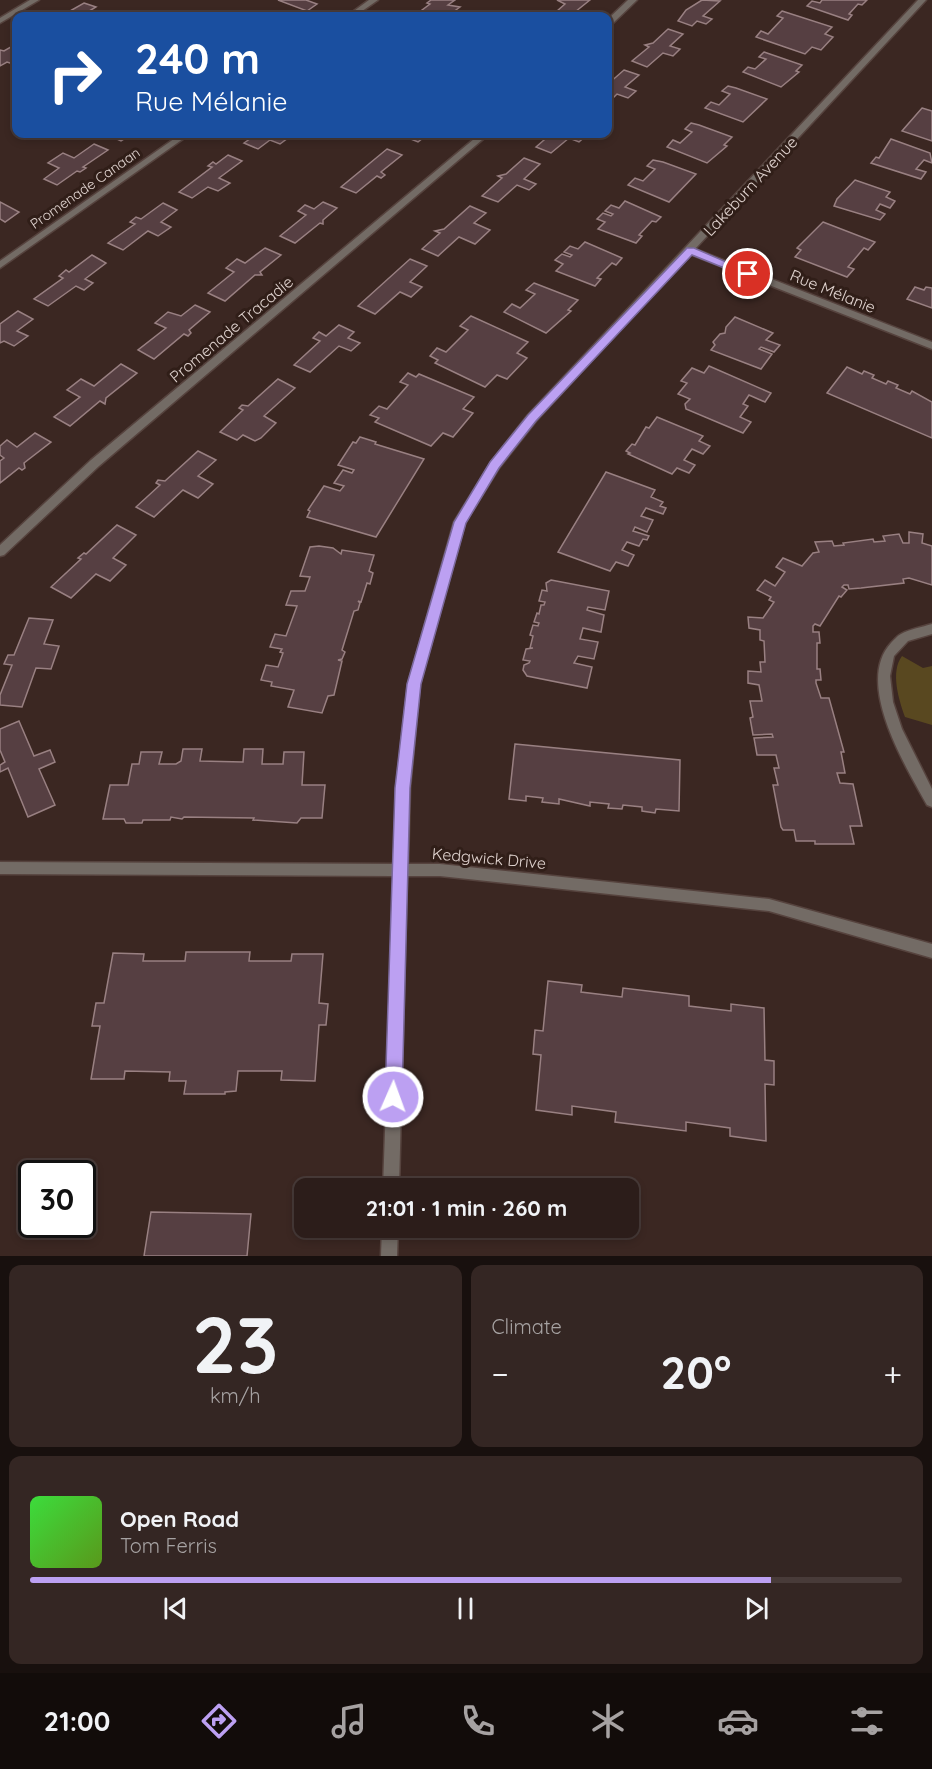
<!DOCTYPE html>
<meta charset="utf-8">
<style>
:root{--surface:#2c1d1a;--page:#342623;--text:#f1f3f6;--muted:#a6a2a2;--line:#483b39;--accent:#bca0f2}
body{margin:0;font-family:Quicksand,sans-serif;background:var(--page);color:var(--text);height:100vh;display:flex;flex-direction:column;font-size:22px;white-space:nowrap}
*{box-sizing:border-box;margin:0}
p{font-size:20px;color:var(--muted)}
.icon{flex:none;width:33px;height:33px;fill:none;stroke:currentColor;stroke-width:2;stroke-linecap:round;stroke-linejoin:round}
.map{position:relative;height:1256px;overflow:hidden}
.side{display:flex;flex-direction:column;gap:9px;padding:9px;background:#18100e;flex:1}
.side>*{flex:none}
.hud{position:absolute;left:12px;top:12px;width:600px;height:126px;border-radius:12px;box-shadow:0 3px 9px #0003,0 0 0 2px var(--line);background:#1a4fa0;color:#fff;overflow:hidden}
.speed{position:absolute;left:18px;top:1160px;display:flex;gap:12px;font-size:30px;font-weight:700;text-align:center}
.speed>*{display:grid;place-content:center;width:78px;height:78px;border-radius:50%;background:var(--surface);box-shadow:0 3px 9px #0003,0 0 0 2px var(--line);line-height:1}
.speed .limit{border:3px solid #111;border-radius:9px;background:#fff;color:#111}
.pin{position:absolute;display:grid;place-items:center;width:51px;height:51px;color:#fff;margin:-26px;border:3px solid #fff;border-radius:50%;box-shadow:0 2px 6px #0007}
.me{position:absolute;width:66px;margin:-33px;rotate:2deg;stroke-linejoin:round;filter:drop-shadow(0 0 4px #0008)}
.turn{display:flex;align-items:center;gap:21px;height:126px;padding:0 24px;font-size:27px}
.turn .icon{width:78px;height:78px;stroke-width:2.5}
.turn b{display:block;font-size:42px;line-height:51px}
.big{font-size:45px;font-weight:700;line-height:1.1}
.side .widget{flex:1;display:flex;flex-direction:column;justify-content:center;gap:9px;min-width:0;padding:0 21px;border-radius:12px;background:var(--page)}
.side .dial{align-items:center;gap:0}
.dial b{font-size:78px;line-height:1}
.song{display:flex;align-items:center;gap:18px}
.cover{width:72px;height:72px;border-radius:9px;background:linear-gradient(135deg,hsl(120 70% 55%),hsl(90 70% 35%))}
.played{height:6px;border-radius:3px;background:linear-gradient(90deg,var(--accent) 85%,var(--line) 85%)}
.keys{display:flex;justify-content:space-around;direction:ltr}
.heat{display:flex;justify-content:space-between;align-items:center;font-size:33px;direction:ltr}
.side .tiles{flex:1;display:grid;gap:9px;grid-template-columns:1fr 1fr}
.widget:last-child{grid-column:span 2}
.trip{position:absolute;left:294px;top:1178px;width:345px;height:60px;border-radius:12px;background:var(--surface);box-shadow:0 3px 9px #0003,0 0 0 2px var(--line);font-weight:700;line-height:60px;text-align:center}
.tabs{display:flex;height:96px;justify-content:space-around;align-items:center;background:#120c0a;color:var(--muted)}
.tabs .icon{width:42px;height:42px}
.tabs .current{color:var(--accent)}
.tabs b{font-size:27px;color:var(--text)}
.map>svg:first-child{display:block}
.green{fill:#594820}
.building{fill:#563f42;stroke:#998082;stroke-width:1.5}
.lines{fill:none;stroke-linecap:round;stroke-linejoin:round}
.minor-casing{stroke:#56433e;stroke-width:3}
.minor{fill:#736b65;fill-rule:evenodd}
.route{fill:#bca0f2;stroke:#7a689d;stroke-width:1.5}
.labels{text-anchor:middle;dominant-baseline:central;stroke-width:6;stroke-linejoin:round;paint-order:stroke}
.far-street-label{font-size:14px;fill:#e1d4d0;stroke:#301e18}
.street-label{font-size:16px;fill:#e1d4d0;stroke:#301e18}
</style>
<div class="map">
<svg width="932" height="1256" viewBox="0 0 932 1256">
<rect width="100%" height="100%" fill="#3b2722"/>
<!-- green -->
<path class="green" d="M902,656l21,12 9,-2v59l-27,-8c-6,-17 -15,-45 -3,-61z"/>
<!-- building -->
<g class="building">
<polygon points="278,0 306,0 317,4 307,11"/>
<polygon points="431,0 455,0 448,5 460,7 449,15 440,12 433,16 414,16 430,4 427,3"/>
<polygon points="590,0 570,16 556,12 565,4 557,0"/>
<polygon points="702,0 720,1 703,16 712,19 706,24 697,21 692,26 678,21 686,10"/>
<polygon points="822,0 867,0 862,5 858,4 849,14 852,15 848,20 807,6 812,1 820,3"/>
<polygon points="84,3 96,7 81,16 61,16"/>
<polygon points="782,11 832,27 825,34 833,37 821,50 812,47 805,54 756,37 761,31 768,34 783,18 777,16"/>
<polygon points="668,29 683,34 670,46 680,49 673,56 663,53 647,67 632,61 649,47 645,45 653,43"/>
<polygon points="16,44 16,65 7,62 0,66 0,50 4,51"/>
<polygon points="764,52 802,65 796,71 799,72 781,87 743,72 748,67 755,69 766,59 759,57"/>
<polygon points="624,70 639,75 625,87 636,91 628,98 617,94 608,103 608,84"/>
<polygon points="728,86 736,88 767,99 743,122 705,108 711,102 719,105 730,94 722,91"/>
<polygon points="922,108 932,111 932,141 902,131"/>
<polygon points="691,123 699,125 732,137 724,145 727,146 707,163 667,147 673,140 680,143 692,132 685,129"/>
<polygon points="106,134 132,134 121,141"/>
<polygon points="257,134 282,134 288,138 280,144 270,140 258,149 244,143"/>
<polygon points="407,134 428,134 418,142 403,136"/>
<polygon points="551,134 588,134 579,142 569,138 551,153 536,147"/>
<polygon points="891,139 930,153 932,163 924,160 916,169 926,172 921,179 871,163 876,157 879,158"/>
<polygon points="94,144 108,150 83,167 86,168 80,172 77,171 57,185 44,179 59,168 48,163 63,153 74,158"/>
<polygon points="387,149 402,155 381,172 385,175 381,178 377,176 356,193 341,187"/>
<polygon points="228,155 242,161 219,178 230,183 218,191 208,187 192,198 179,192 212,167 208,166 213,162 216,164"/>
<polygon points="524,158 540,164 524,179 536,184 529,190 517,185 498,202 482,196 502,178 498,176 506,174"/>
<polygon points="653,160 663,162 696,174 669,202 628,185 635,178 643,181 655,169 647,166"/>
<polygon points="855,180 890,192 886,197 895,201 890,208 880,204 876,210 885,214 880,220 834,206 837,199"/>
<polygon points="625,201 661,217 656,222 652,221 639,235 642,236 636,243 598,229 605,222 597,219 603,213 611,216 613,214 605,211 611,205 619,208"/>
<polygon points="0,202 19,212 5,222 0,219"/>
<polygon points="323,202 337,208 323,220 323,224 320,223 295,243 280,236 306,215 298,211 305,205 314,209"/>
<polygon points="163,203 177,210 161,222 171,227 158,236 148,231 123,250 108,243 135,224 130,222 136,217 141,219"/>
<polygon points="470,206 486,213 474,223 490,230 475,244 459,237 438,256 422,249 440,233 435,231 444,229"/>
<polygon points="823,222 875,242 868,250 864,248 848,267 854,269 847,277 795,257 801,250 797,248"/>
<polygon points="585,242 622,258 616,265 612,263 597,278 601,279 595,286 556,271 563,264 555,260 562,254 570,257 572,255 564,252 570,246 578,249"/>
<polygon points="265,248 281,255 260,272 262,275 255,275 225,301 208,293 234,272 226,268 237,259 245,263"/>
<polygon points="92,255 106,263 85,279 93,283 84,290 76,286 48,306 34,299 63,278 59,276 66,270 69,272"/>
<polygon points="410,259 427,266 410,282 422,287 411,297 400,292 375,314 358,306"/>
<polygon points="534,283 578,300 568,310 571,311 546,333 504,312 512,304 520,308 535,294 526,290"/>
<polygon points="915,287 924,290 926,287 932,288 932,308 907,299"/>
<polygon points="195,305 210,312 189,330 191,333 188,336 184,334 154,359 138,350 166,328 155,323 168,312 181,316"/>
<polygon points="18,311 33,319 17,331 28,336 14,346 4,341 0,343 0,324"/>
<polygon points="471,316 528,342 517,353 527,358 507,379 497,375 485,387 435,363 438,360 430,356 437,348 446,352 468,330 460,326"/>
<polygon points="735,317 773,333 766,340 780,345 774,352 761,347 759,349 772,354 761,369 711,350 715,345 713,342 720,334 725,333 726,327"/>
<polygon points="339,325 354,332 348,338 360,343 351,351 339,346 310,372 294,365 320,341 313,338 319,332 326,336"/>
<polygon points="121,364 137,373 106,398 105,404 100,401 70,426 54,417 80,397 67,390 81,379 94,386"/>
<polygon points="709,366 771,393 765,402 749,395 743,404 748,406 740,417 751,422 743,433 686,409 685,404 690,399 678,394 687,383 681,381 692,368 704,373"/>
<polygon points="847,367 862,374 864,371 874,375 872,378 886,384 888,381 898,385 896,388 910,394 912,391 932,402 932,438 827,393"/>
<polygon points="408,373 416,377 419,374 474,397 463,409 473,413 453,437 443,433 431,446 375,422 379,418 370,415 379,406 387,409 408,385 400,382"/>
<polygon points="278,379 295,388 264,416 276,423 261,438 255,441 243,435 237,440 220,432 243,410 239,408 242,405 248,406"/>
<polygon points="657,417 703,436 699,441 710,446 703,454 692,449 684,460 695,465 689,473 677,468 672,474 628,454 630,453 626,451 632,444 635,445 646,427 649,428"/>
<polygon points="35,433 51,442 24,463 25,468 22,470 19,468 0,483 0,461 4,458 0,455 0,446 7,440 17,447"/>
<polygon points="360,437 376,442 375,444 424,459 376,537 307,517 310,511 308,510 324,486 340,491 344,486 334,483 343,470 352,473 354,470 338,465 353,442 356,443"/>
<polygon points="198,451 216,460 198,476 213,484 198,498 183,490 154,517 136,507 160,485 156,483 158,480 165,481"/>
<polygon points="606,472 655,490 651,497 663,502 660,506 666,508 663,514 646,508 641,516 653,520 647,532 635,527 633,531 649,536 647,540 643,539 639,546 627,542 622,550 634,555 628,566 616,562 610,571 558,552"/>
<polygon points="117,525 136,535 113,558 126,565 110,581 96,574 71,598 51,587 81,559 78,558 84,553 86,554"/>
<polygon points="909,532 923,534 922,543 932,546 932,585 909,578 903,579 904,583 861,588 849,589 848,585 844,585 842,587 847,590 841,597 839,596 820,626 815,624 813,626 813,632 819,632 820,643 817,643 817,669 820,669 821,680 816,680 816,683 821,698 829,698 844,752 841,752 845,773 837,773 840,783 853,784 862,826 850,826 854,844 815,844 815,841 796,841 794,830 783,830 781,827 773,785 778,785 774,768 779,768 776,755 757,755 754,738 773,737 772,734 753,735 750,718 753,717 750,701 762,701 759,685 748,683 748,671 761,672 760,662 765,662 764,641 760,640 760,630 749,628 748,617 763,618 774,602 769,600 771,597 757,590 765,580 775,586 785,572 776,567 783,558 802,566 813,553 819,552 815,542 832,541 834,546 844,545 843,543 873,539 874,542 885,541 883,536 899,534 903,543 909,543"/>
<polygon points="319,546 333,548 341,554 342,550 374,555 369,571 373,573 370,584 367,583 361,602 358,601 360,603 358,610 354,611 342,650 345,652 342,659 338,660 342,661 334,695 328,696 322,713 288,707 294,690 271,686 272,682 261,680 266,665 278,667 283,653 280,652 282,649 270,647 275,634 286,636 297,606 286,605 291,591 305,591 310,577 300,576 310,547"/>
<polygon points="551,580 609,591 605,610 588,607 587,610 604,615 601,632 583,628 580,639 598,642 594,659 578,656 574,663 592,667 587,688 527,676 523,670 524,665 529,663 530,661 523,660 526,649 533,648 530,648 533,636 530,635 533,625 538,626 539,623 534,622 537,613 539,614 541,605 544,605 545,602 539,601 542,590 547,591 546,583"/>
<polygon points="29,618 53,620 44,644 59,646 51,669 36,668 22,707 0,705 0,695 12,665 4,664 8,655 14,655"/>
<polygon points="19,721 34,756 50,750 55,762 39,769 55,805 28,817 8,768 0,772 0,765 5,762 0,750 0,729"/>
<polygon points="515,744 680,760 679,811 656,809 655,813 642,811 642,807 623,805 622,809 608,808 609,804 590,802 590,806 559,799 559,804 542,802 543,798 526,796 526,801 509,799"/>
<polygon points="183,749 202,749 200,761 243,762 244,749 263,749 262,764 283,764 284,752 304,752 302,785 325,785 322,818 301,818 297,823 253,820 254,818 184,817 182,819 171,817 170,820 143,820 142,823 126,823 124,819 103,819 110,785 128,785 132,764 139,764 141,752 162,752 159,764 176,764 181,761"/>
<polygon points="186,952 250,952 249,961 291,961 292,954 323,954 319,1003 328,1004 326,1025 319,1025 315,1081 281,1080 282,1071 238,1071 236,1091 225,1092 225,1094 184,1094 186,1081 169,1081 170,1072 125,1071 124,1079 91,1079 100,1026 92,1026 96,1003 104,1003 113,953 144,954 143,961 185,961"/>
<polygon points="548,981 582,985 581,992 622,997 623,988 689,996 689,1006 731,1011 731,1004 764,1008 765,1060 774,1061 774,1085 765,1084 766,1141 730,1136 730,1128 686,1122 686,1131 615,1122 616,1112 572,1106 572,1115 536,1110 541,1055 533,1054 535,1030 543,1031"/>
<polygon points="151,1212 251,1214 247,1256 144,1256"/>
</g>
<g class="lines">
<!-- minor casing -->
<g class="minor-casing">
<g id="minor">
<polygon points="30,0 39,0 0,23 0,18"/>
<polygon points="369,0 378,0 355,16 347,16"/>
<polygon points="628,0 637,0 611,25 608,25 608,19"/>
<polygon points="918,0 926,0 695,249 932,342 932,349 690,254 536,421 499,468 465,523 420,684 410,788 408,864 440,864 769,899 932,944 932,958 769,911 440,876 407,876 399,1188 383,1188 394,876 0,874 0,862 394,864 396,788 408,684 454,522 491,462 528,415"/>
<polygon points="181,134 190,134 0,268 0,261"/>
<polygon points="480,134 489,134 99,466 4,555 0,556 0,545 91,460"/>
<path d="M932,624v10l-24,7 -14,15 -4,20 3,26 9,27 30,60v18l-5,-2c-21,-38 -73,-122 -36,-162 3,-3 6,-7 10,-9 9,-5 21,-7 31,-10z"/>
<polygon points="382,1227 398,1227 397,1256 381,1256"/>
</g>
</g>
<!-- minor -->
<use href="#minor" class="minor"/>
</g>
<!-- route -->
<polygon class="route" points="687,248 694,248 754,274 744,276 692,255 536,421 499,468 466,523 421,684 410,788 402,1097 399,1103 393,1106 387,1103 385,1097 395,788 407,684 454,522 490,462 528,415"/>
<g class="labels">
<!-- far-street labels -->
<g class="far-street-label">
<text transform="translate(85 188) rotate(-35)">Promenade Canaan</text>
</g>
<!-- street labels -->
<g class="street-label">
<text transform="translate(750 186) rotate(-47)">Lakeburn Avenue</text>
<text transform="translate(833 291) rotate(22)">Rue Mélanie</text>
<text transform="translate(231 329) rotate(-40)">Promenade Tracadie</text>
<text transform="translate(489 858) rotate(5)">Kedgwick Drive</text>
</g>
</g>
</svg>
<div class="speed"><div class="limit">30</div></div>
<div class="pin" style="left:748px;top:274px;background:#d93025"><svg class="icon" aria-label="arrive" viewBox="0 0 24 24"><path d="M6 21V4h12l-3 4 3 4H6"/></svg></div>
<svg class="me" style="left:393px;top:1097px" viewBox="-20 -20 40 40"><circle r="17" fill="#bca0f2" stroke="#fff" stroke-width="3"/><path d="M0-11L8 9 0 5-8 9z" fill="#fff"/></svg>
<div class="trip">21:01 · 1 min · 260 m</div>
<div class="hud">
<div class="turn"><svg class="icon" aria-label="right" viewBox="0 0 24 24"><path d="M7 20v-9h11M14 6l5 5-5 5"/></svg><div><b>240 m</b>Rue Mélanie</div></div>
</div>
</div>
<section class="side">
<div class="tiles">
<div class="widget dial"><b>23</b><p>km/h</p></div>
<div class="widget"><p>Climate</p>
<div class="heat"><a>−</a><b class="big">20°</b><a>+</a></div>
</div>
<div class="widget">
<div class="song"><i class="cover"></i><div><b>Open Road</b><p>Tom Ferris</p></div></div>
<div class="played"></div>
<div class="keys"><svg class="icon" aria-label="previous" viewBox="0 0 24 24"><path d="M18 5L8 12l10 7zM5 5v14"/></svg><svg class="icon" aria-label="pause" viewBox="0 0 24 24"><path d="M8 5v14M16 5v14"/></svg><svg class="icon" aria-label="next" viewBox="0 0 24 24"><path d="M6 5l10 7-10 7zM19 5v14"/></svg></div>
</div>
</div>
</section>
<nav class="tabs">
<b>21:00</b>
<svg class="icon current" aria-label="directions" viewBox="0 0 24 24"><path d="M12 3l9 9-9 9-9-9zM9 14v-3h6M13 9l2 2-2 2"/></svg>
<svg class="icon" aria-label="music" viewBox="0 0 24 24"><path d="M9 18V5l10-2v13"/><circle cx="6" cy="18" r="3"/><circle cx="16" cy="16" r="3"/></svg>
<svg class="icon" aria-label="phone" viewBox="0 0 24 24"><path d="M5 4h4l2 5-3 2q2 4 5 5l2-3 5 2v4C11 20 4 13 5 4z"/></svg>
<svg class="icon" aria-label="climate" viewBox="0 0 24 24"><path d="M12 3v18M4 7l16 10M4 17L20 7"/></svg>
<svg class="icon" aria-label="car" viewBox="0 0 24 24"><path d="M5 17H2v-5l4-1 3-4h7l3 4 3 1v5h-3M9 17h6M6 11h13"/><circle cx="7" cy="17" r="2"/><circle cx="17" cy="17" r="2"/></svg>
<svg class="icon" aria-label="filters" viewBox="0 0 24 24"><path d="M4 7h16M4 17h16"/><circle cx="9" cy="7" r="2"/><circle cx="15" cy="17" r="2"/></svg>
</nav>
